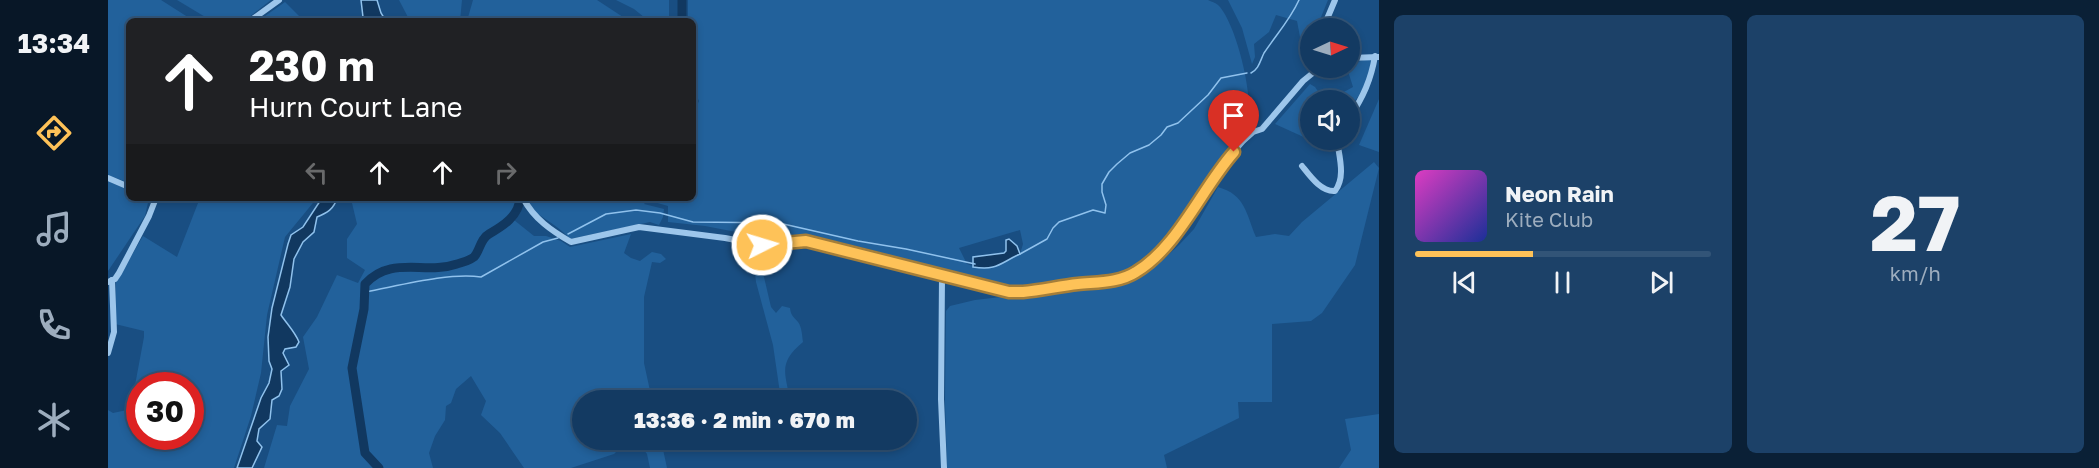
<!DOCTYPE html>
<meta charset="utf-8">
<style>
:root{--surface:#133a62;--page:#1c4168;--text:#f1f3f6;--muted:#9dadbe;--line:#325477;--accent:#fec258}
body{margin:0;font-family:"Golos Text",sans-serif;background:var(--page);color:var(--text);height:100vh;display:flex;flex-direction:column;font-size:22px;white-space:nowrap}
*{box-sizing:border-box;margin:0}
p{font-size:20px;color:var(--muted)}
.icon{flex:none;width:33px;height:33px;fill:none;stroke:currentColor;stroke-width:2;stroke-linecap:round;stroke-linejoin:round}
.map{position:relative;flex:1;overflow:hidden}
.details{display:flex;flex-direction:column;gap:15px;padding:15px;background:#0a2036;width:720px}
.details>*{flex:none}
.banner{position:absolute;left:18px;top:18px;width:570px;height:183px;border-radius:9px;box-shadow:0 3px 9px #0003,0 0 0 2px var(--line);background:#202124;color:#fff;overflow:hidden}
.needle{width:39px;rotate:86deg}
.buttons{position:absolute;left:1192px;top:18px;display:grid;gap:12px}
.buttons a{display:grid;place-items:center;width:60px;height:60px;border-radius:50%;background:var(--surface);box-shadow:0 3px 9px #0003,0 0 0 2px var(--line);font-size:30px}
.speed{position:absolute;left:18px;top:372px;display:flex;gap:12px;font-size:30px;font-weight:700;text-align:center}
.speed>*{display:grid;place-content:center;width:78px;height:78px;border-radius:50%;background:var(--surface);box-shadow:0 3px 9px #0003,0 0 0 2px var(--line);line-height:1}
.speed .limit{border:9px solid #d22;background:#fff;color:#111}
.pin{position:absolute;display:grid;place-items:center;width:51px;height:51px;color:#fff;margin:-62px -26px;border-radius:50% 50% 50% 0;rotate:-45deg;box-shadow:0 0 6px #0007}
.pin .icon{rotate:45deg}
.me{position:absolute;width:66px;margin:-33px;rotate:85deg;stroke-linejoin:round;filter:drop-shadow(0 0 4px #0008)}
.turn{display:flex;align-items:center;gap:21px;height:126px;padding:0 24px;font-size:27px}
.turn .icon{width:78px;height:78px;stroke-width:2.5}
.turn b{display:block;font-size:42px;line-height:51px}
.lanes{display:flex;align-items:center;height:57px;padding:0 24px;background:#0003;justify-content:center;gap:30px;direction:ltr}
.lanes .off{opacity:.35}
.details .tile{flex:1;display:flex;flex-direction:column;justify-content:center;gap:9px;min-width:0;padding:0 21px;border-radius:9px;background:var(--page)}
.details .dial{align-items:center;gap:0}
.dial b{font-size:78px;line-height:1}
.song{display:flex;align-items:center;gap:18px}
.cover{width:72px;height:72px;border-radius:9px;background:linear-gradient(135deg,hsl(310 70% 55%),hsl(230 70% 35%))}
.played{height:6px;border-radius:3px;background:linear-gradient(90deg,var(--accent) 40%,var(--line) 40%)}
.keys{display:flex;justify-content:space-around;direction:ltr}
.details .tiles{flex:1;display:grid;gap:15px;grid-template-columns:repeat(2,1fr)}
.trip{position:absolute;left:464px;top:390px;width:345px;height:60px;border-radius:30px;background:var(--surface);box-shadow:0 3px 9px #0003,0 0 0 2px var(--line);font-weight:800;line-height:60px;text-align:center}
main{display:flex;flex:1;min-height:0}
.tab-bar{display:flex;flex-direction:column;width:108px;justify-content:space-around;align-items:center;background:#081727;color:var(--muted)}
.tab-bar .icon{width:42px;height:42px}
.tab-bar .selected{color:var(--accent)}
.tab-bar b{font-size:27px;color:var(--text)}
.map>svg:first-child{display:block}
.green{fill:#22619b;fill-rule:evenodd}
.water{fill:#113860;stroke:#90c2ed;stroke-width:1.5}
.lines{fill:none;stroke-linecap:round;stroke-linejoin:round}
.stream{stroke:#90c2ed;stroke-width:1.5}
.river{stroke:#113860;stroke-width:9}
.street{stroke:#9dc6eb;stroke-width:6}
.route-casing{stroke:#a57e39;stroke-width:15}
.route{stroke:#fec258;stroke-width:10}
</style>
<main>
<nav class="tab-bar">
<b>13:34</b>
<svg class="icon selected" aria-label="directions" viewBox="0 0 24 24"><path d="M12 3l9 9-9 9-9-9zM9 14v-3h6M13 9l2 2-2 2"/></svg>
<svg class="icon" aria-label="music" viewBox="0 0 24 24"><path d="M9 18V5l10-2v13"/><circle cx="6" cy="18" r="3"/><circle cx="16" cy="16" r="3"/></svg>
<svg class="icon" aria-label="phone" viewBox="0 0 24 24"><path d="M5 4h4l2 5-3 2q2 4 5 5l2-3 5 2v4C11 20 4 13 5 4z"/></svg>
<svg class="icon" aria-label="climate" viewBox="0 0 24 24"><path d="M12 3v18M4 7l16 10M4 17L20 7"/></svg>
</nav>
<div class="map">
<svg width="1271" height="468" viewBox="0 0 1271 468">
<rect width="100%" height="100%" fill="#194e82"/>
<!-- green -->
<g class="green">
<polygon points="0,0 53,0 86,21 21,21 21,183 0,175"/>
<polygon points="69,0 163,0 136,21 104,21"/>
<polygon points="291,0 354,0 352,21 302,21"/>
<polygon points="365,0 489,0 521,21 359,21"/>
<polygon points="508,0 561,0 561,21 541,21 526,9"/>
<path d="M580,0h520c4,2 9,3 12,7 18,22 37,100 26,126l-5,2 -10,10 -75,107 -23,18 -19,7 -38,3 -48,9 -19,-1 -65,-17 -68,-20 -69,-17 -45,3 -57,-11 -37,-4v-16l-14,-4 -3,-4h42v-84l6,-13 -6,-13v-67h-5zM912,230l3,14 -3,10c-22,9 -28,20 -53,10l-8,-16z"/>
<polygon points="1120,0 1220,0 1209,27 1203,28 1202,36 1192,37 1189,21 1168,15 1161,32 1146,44 1147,57 1144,64 1134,28"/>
<polygon points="177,2 196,21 150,21"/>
<path d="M1260,59l4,1c-3,17 -9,34 -22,46v-6h-21l24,-13 -6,-19h3v-4z"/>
<polygon points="1202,84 1207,87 1216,100 1203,100 1203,137 1200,139 1167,124"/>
<polygon points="1271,99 1271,152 1251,145"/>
<path d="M1266,162l5,6 -24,97 -33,48 -11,8 -39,3v78h-34l1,16 -75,37 3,13h-220l-2,-67 1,-90 4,-5 25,-6 155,-18 34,-23 15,-14 15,-16 24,-42c28,8 28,27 38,50l19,-3 14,2 13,-14z"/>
<polygon points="0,181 21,190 21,198 41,198 37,216 0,271"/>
<path d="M92,198h117l-32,39 -18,78 -6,58 -10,43 -17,52h-126v-58l5,3 14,-3 6,-14 11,-59v-6l-29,-7 1,-42 27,-46 34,21zM32,386h50v50h-50z"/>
<polygon points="249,198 405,198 407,203 412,207 406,220 426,236 438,236 453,241 462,247 523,234 516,253 523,258 532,261 544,252 553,254 558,259 552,263 544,262 536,297 536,363 544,400 474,400 474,440 553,440 559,468 542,468 539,454 533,446 523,445 517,443 506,454 463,468 416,468 392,433 373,415 378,401 363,376 348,389 343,403 338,406 337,420 327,436 321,453 325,468 156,468 169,425 179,426 182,406 201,369 195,337 209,317 229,275 250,283 257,270 239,258 239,239 249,224 244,203"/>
<path d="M412,198h129l-5,6 20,5 -1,8 -4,8 -9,-3 -80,17c-15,-17 -36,-24 -50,-41z"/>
<path d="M645,257l7,3 11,47 5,6 6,-7 8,2c1,8 3,8 8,14 4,5 4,14 5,20 -25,21 -18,30 -13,58h-9l-8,-55 -17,-63z"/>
<polygon points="1271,414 1271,468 1231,468 1243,450 1237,419"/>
</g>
<!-- water -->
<g class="water">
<polygon points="253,0 269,0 273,13 278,21 257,21 255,17"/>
<path d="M214,198h15c-3,11 -10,15 -20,19l-3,15 -11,10 -9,17 -4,28 -9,28c6,9 14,17 18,27l-3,5 -11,2 -2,4 6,12 -8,6 1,18 -3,7 -7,4 -2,19 -11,10 -2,12 5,6 -10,21h-15l24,-70 8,-15 3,-14 -3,-8 -1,-24 4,-29 16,-64 3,-9 12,-8z"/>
<path d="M901,239l8,7 3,8c-20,9 -23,17 -47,13v-10l31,-4 2,-2v-11z"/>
</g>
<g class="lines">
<!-- stream -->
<g class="stream">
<path d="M1143,73c8,-4 9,-12 13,-20 12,-18 26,-33 35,-53"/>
<polyline points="460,234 498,214 528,210 552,213 585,222 671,223 750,241 798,249 867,264"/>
<polyline points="912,254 939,239 945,228 951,222 985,210 997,213 998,205 994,192 994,184 1001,172 1009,164 1022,153 1041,145 1053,135 1059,127 1070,123 1100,95 1113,78 1139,73"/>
<path d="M257,292c33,-6 84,-20 116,-15l62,-35 15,-4"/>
</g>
<!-- river -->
<g class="river">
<polyline points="574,0 574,21"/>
<path d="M271,468l-14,-15 -13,-85 12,-59 1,-25c26,-29 60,-9 92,-20 4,-1 13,-4 17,-7 6,-6 6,-18 15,-23 14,-8 30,-18 31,-36"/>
</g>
<!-- street -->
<g class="street">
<polyline points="142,21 171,0"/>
<polyline points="1217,28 1219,19 1227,0"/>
<polyline points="1242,58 1270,57"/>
<path d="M1242,117c13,-20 21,-37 25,-61"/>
<path d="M1194,166c8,10 19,26 33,25 11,-14 4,-35 2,-51"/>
<polyline points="0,178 21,187"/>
<path d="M415,198c11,21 29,33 48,44l68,-15 86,11 37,7 44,-4 203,51h14l91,-12 21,-7 23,-18 21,-26 42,-63 22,-25 10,-9 9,-3 41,-48 16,-13"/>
<polyline points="834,277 833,399 836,468"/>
<polyline points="0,282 7,279 11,273 41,216 48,198"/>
<polyline points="0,353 6,332 4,280"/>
</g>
</g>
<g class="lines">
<!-- route casing -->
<g class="route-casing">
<path id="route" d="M654,245l44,-4 203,51h14c19,-2 37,-6 55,-8 19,-2 41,-1 58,-12 42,-25 66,-84 98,-120"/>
</g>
<!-- route -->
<use href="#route" class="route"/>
</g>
</svg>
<div class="buttons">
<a><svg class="needle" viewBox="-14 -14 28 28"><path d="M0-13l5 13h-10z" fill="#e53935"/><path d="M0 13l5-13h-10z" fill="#9dadbe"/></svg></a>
<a><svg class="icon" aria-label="sound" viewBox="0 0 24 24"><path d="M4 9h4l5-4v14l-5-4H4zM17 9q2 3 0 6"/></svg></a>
</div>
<div class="speed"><div class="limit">30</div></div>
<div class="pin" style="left:1126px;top:152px;background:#d93025"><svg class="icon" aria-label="arrive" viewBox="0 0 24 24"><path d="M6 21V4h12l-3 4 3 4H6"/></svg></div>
<svg class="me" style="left:654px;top:245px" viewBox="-20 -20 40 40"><circle r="17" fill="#fec258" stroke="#fff" stroke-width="3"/><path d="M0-11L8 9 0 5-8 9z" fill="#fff"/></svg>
<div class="trip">13:36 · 2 min · 670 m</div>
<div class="banner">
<div class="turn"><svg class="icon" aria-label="ahead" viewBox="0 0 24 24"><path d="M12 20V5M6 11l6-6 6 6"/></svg><div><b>230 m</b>Hurn Court Lane</div></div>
<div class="lanes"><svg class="icon off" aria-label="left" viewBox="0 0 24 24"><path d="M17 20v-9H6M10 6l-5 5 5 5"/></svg><svg class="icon" aria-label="ahead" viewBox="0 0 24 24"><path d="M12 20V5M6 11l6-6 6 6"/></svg><svg class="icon" aria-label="ahead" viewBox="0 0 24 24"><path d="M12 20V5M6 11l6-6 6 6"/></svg><svg class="icon off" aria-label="right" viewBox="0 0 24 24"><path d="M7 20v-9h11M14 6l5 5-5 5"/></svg></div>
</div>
</div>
<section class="details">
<div class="tiles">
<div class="tile">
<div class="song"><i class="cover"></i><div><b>Neon Rain</b><p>Kite Club</p></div></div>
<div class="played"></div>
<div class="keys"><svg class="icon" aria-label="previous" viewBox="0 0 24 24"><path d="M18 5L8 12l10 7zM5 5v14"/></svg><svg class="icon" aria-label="pause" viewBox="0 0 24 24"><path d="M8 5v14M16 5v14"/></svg><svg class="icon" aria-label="next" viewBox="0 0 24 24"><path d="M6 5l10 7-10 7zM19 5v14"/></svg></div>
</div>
<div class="tile dial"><b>27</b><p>km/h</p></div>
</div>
</section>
</main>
